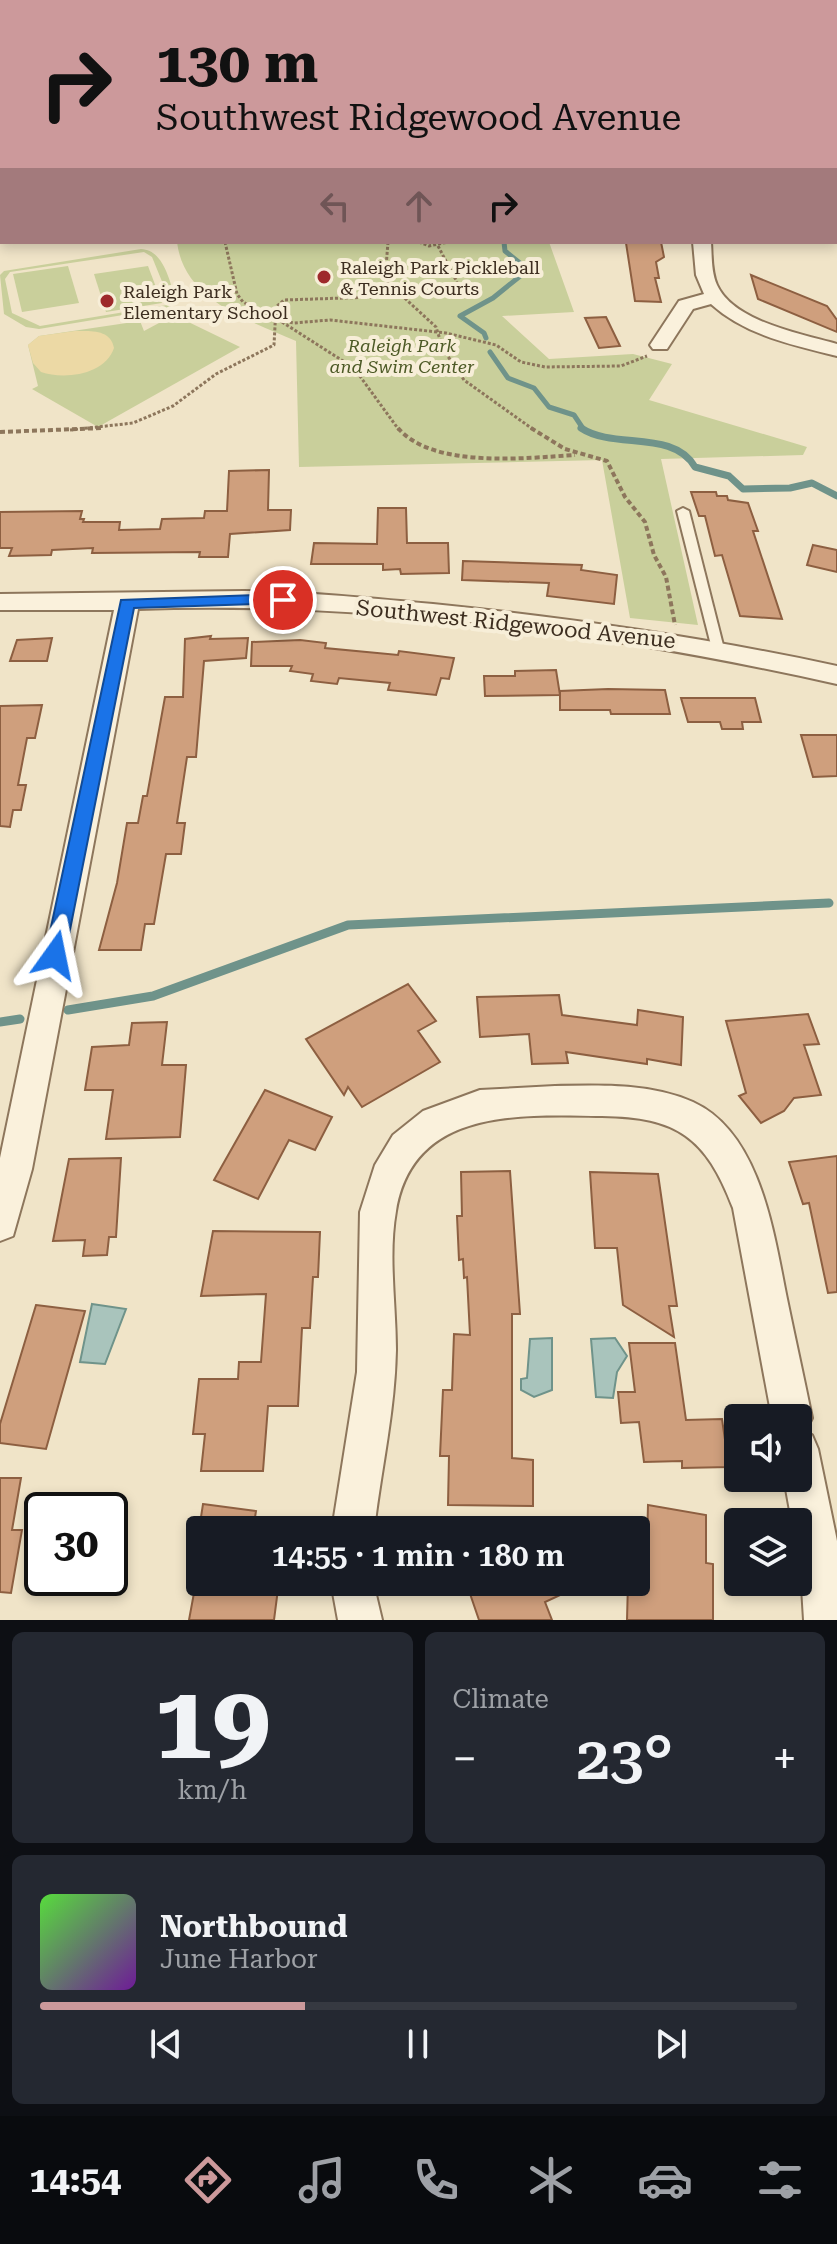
<!DOCTYPE html>
<meta charset="utf-8">
<style>
:root{--surface:#171b24;--page:#242831;--text:#f1f3f6;--muted:#9ea1a6;--line:#363941;--accent:#cc999b}
body{margin:0;font-family:"Roboto Serif",serif;background:var(--page);color:var(--text);height:100vh;display:flex;flex-direction:column;font-size:30px;white-space:nowrap}
*{box-sizing:border-box;margin:0}
p{font-size:26px;color:var(--muted)}
.icon{flex:none;width:44px;height:44px;fill:none;stroke:currentColor;stroke-width:2;stroke-linecap:round;stroke-linejoin:round}
.map{position:relative;height:1620px;overflow:hidden}
.drawer{display:flex;flex-direction:column;gap:12px;padding:12px;background:#0d0f14;flex:1}
.drawer>*{flex:none}
.top-card{position:absolute;left:0px;top:0px;width:838px;height:244px;box-shadow:0 4px 12px #0003;background:#cc999b;color:#111;overflow:hidden}
.controls{position:absolute;left:724px;top:1404px;display:grid;gap:16px}
.controls a{display:grid;place-items:center;width:88px;height:88px;border-radius:8px;background:var(--surface);box-shadow:0 4px 12px #0003;font-size:40px}
.speed{position:absolute;left:24px;top:1492px;display:flex;gap:16px;font-size:40px;font-weight:700;text-align:center}
.speed>*{display:grid;place-content:center;width:104px;height:104px;border-radius:50%;background:var(--surface);box-shadow:0 4px 12px #0003;line-height:1}
.speed .limit{border:4px solid #111;border-radius:12px;background:#fff;color:#111}
.pin{position:absolute;display:grid;place-items:center;width:68px;height:68px;color:#fff;margin:-34px;border:4px solid #fff;border-radius:50%;box-shadow:0 2px 8px #0007}
.me{position:absolute;width:88px;margin:-44px;rotate:12deg;stroke-linejoin:round;filter:drop-shadow(0 0 6px #0008)}
.turn{display:flex;align-items:center;gap:28px;height:168px;padding:0 24px;font-size:36px}
.turn .icon{width:104px;height:104px;stroke-width:2.5}
.turn b{display:block;font-size:56px;line-height:68px}
.lanes{display:flex;align-items:center;height:76px;padding:0 24px;background:#0003;justify-content:center;gap:40px;direction:ltr}
.lanes .off{opacity:.35}
.big{font-size:60px;font-weight:600;line-height:1.1}
.drawer .widget{flex:1;display:flex;flex-direction:column;justify-content:center;gap:12px;min-width:0;padding:0 28px;border-radius:12px;background:var(--page)}
.drawer .dial{align-items:center;gap:0}
.dial b{font-size:104px;line-height:1}
.song{display:flex;align-items:center;gap:24px}
.cover{width:96px;height:96px;border-radius:12px;background:linear-gradient(135deg,hsl(110 70% 55%),hsl(280 70% 35%))}
.played{height:8px;border-radius:4px;background:linear-gradient(90deg,var(--accent) 35%,var(--line) 35%)}
.keys{display:flex;justify-content:space-around;direction:ltr}
.heat{display:flex;justify-content:space-between;align-items:center;font-size:44px;direction:ltr}
.drawer .tiles{flex:1;display:grid;gap:12px;grid-template-columns:1fr 1fr}
.widget:last-child{grid-column:span 2}
.trip{position:absolute;left:186px;top:1516px;width:464px;height:80px;border-radius:8px;background:var(--surface);box-shadow:0 4px 12px #0003;font-weight:600;line-height:80px;text-align:center}
.dock{display:flex;height:128px;justify-content:space-around;align-items:center;background:#090b0e;color:var(--muted)}
.dock .icon{width:56px;height:56px}
.dock .on{color:var(--accent)}
.dock b{font-size:36px;color:var(--text)}
.map>svg:first-child{display:block}
.green{fill:#c9cf9b;fill-rule:evenodd}
.sand{fill:#ecd9a5}
.water{fill:#a9c4bc;stroke:#6f938a;stroke-width:2}
.lines{fill:none;stroke-linecap:round;stroke-linejoin:round}
.stream-far2{stroke:#6f938a;stroke-width:5}
.stream-far1{stroke:#6f938a;stroke-width:7}
.stream{stroke:#6f938a;stroke-width:9}
.building{fill:#cf9f7d;stroke:#8d5f41;stroke-width:2}
.lane-casing{stroke:#8d765c;stroke-width:4}
.street-casing{stroke:#8d765c;stroke-width:4}
.path-far1{stroke:#8d765c;stroke-width:3;stroke-dasharray:3 2;stroke-linecap:butt}
.path{stroke:#8d765c;stroke-width:4;stroke-dasharray:5 3;stroke-linecap:butt}
.lane{fill:#faf1dc;fill-rule:evenodd}
.street{fill:#faf1dc;fill-rule:evenodd}
.route{fill:#1a73e8;stroke:#114b97;stroke-width:2}
.poi-dot{fill:#9e2a2b;stroke:#f7eed8;stroke-width:3}
.labels{text-anchor:middle;dominant-baseline:central;stroke-width:8;stroke-linejoin:round;paint-order:stroke}
.far-poi-label{font-size:18px;fill:#3d2e20;stroke:#f7eed8;text-anchor:start}
.far-park-label{font-size:18px;font-style:italic;fill:#4d5a26;stroke:#f7eed8}
.street-label{font-size:22px;fill:#3d2e20;stroke:#f7eed8}
</style>
<div class="map">
<svg width="837" height="1620" viewBox="0 0 837 1620">
<rect width="100%" height="100%" fill="#f0e4c8"/>
<!-- green -->
<g class="green">
<path d="M177,242h372l25,70 -72,4 47,43 84,-5 39,10 -23,36 158,47 -4,8 -142,4 37,166 -68,-7 -28,-158 -303,7 -3,-126c-47,-21 -112,-40 -119,-99z"/>
<path d="M141,249c23,1 28,32 35,50l-5,8 -132,22 -13,-2 -22,-13 -4,-39 4,-4zM144,252l8,5 18,44 -3,4 -127,21 -28,-13 -7,-34 5,-7z"/>
<polygon points="68,266 79,303 22,312 13,274"/>
<polygon points="148,266 162,303 106,312 94,274"/>
<polygon points="174,315 240,347 98,427 32,389 38,386 28,345 39,336 140,321 144,331"/>
</g>
<!-- sand -->
<path class="sand" d="M75,331c15,0 36,-2 39,17 -9,27 -50,32 -73,24l-8,-9 -5,-18 11,-9z"/>
<!-- water -->
<g class="water">
<polygon points="92,1304 126,1309 105,1364 80,1362"/>
<polygon points="552,1338 552,1390 534,1397 521,1390 521,1379 527,1378 530,1339"/>
<polygon points="615,1338 627,1356 617,1372 613,1398 596,1397 591,1339"/>
</g>
<g class="lines">
<!-- stream-far2 -->
<g class="stream-far2">
<polyline points="486,338 484,333 460,316 493,298 524,273 521,264 505,251 504,242"/>
<polyline points="490,352 508,378 534,388 549,407 574,415 584,430"/>
</g>
<!-- stream-far1 -->
<path class="stream-far1" d="M581,428c33,22 92,1 114,39l34,9 14,13 47,-1 22,-5 25,13"/>
<!-- stream -->
<g class="stream">
<polyline points="68,1010 153,996 348,925 829,903"/>
<polyline points="0,1022 20,1019"/>
</g>
</g>
<!-- building -->
<g class="building">
<polygon points="661,242 664,257 656,262 659,278 655,278 661,302 635,301 626,243"/>
<polygon points="751,275 827,306 837,320 837,332 758,299"/>
<polygon points="606,317 620,346 599,348 585,318"/>
<polygon points="269,470 268,510 291,510 290,530 230,534 228,557 199,557 200,552 92,553 93,548 52,550 51,555 9,556 12,548 0,548 0,512 82,511 80,519 84,519 83,522 120,522 119,530 160,529 162,519 204,518 205,511 227,511 229,471"/>
<polygon points="691,492 716,492 717,496 727,496 728,500 748,503 758,531 753,531 782,619 740,616 722,555 715,556 705,516 699,516"/>
<polygon points="378,508 406,508 407,543 448,543 449,573 401,574 400,569 383,570 383,564 311,564 314,543 377,544"/>
<polygon points="813,545 837,550 837,572 807,565"/>
<polygon points="463,561 582,565 581,570 617,575 614,604 547,596 549,583 462,580"/>
<polygon points="211,636 210,639 248,638 246,658 204,661 196,757 187,757 177,823 185,823 181,854 166,854 154,924 145,924 141,950 99,950 117,883 127,823 138,823 143,796 147,796 165,697 183,697 185,639"/>
<polygon points="52,638 47,661 10,661 17,640"/>
<polygon points="300,640 326,643 325,648 398,655 399,651 454,658 449,679 441,678 436,695 388,690 390,683 339,678 337,684 311,681 313,674 290,671 292,666 251,666 252,642"/>
<polygon points="556,670 560,695 485,696 484,676 515,676 515,671"/>
<polygon points="608,689 665,690 670,714 611,714 610,710 560,710 560,691"/>
<polygon points="681,698 755,698 761,722 742,722 743,729 722,729 720,722 688,722"/>
<polygon points="42,705 35,738 27,738 18,785 26,785 21,810 13,810 10,827 0,826 0,706"/>
<polygon points="801,735 837,735 837,776 813,777"/>
<polygon points="408,984 436,1021 418,1031 440,1062 362,1107 348,1087 344,1095 306,1039"/>
<polygon points="559,995 562,1015 637,1025 638,1010 683,1017 681,1065 647,1059 647,1064 566,1052 568,1063 532,1064 529,1034 480,1037 477,997"/>
<polygon points="808,1014 819,1044 804,1045 821,1095 794,1098 784,1111 761,1123 739,1096 746,1093 726,1021"/>
<polygon points="167,1022 162,1065 186,1065 180,1137 106,1139 113,1090 85,1090 92,1047 129,1045 132,1023"/>
<polygon points="265,1090 332,1117 315,1150 289,1140 258,1199 214,1180"/>
<polygon points="837,1156 837,1292 828,1293 809,1203 803,1204 789,1162"/>
<polygon points="121,1158 116,1237 109,1237 107,1255 83,1256 85,1240 53,1241 69,1159"/>
<polygon points="510,1171 520,1314 512,1314 512,1458 533,1460 533,1506 448,1505 449,1456 440,1456 443,1390 452,1390 454,1334 470,1335 467,1277 464,1278 463,1259 459,1260 457,1216 462,1216 461,1172"/>
<polygon points="590,1172 658,1174 677,1306 669,1306 674,1337 623,1305 617,1248 595,1248"/>
<polygon points="213,1231 320,1232 318,1277 313,1277 310,1328 302,1328 298,1406 268,1406 263,1471 201,1471 205,1434 193,1434 199,1379 238,1379 239,1362 261,1362 266,1294 201,1296"/>
<polygon points="36,1305 85,1311 46,1449 0,1443 0,1424"/>
<polygon points="629,1343 675,1343 686,1420 722,1419 729,1467 682,1468 682,1461 644,1462 639,1422 621,1423 618,1392 635,1392"/>
<polygon points="0,1478 21,1478 12,1530 22,1530 11,1593 0,1592"/>
<polygon points="203,1504 256,1511 253,1530 199,1530"/>
<polygon points="648,1505 706,1515 706,1563 713,1564 713,1620 627,1620 628,1582 636,1582 636,1578 646,1580"/>
<polygon points="196,1582 245,1582 245,1585 278,1589 274,1620 189,1620"/>
<polygon points="466,1582 588,1582 545,1602 552,1620 479,1620"/>
</g>
<g class="lines">
<!-- lane casing -->
<g class="lane-casing">
<polygon id="lane" points="683,508 689,511 724,649 718,653 712,649 677,511"/>
</g>
<!-- street casing -->
<g class="street-casing">
<g id="street">
<polygon points="413,0 426,0 427,2 414,2"/>
<polygon points="559,0 572,0 573,2 560,2"/>
<rect x="0" y="18" width="2" height="8"/>
<rect x="836" y="81" width="1" height="8"/>
<rect x="0" y="117" width="2" height="10"/>
<path d="M693,242h18c1,14 0,30 6,43 17,37 85,49 120,59v12c-44,-11 -92,-21 -126,-52l-18,5 -26,40h-14l-3,-4 29,-44 25,-7 -8,-19z"/>
<path d="M244,591c63,1 126,7 189,13 136,14 270,33 404,62v18c-228,-51 -465,-83 -699,-75l-106,560 -19,67 -13,5v-83l114,-548h-114v-16z"/>
<path d="M555,1086c46,-1 95,-3 138,16 68,31 81,133 94,197 8,39 17,79 25,119l-7,14 7,3 6,14 19,92v79h-33l-6,-98h-6l-8,-44h14v-60h-26l-39,-210c-27,-71 -56,-91 -131,-92 -81,-1 -189,-9 -206,95 -8,45 0,93 0,139 -1,61 -15,120 -22,180h-42l25,-158 3,-160 15,-47 18,-30 30,-24 57,-21z"/>
<polygon points="331,1582 373,1582 382,1620 338,1620"/>
</g>
</g>
<!-- path-far1 -->
<g class="path-far1">
<polyline points="225,242 237,294 243,302 276,320 294,323 330,320 446,333 496,345 521,362 545,367 621,366 647,356"/>
<polyline points="388,242 385,280 436,327 443,349 464,380 534,430"/>
<polyline points="419,242 429,246 448,242"/>
<polyline points="438,246 457,282"/>
<polyline points="369,267 386,267"/>
<polyline points="282,322 354,368 399,430"/>
<polyline points="70,430 133,423 173,406 216,374 274,345 276,307 284,300 374,297 398,292"/>
</g>
<!-- path -->
<g class="path">
<path d="M398,428c35,41 128,30 177,27"/>
<polyline points="531,428 565,449 607,461 625,497 645,522 654,555 666,577 675,625"/>
<polyline points="0,432 103,428"/>
</g>
<!-- lane -->
<use href="#lane" class="lane"/>
<!-- street -->
<use href="#street" class="street"/>
</g>
<!-- route -->
<polygon class="route" points="283,594 291,600 289,603 134,608 65,955 62,961 55,963 48,961 45,955 121,600"/>
<!-- markers -->
<g class="poi-dot">
<circle cx="324" cy="277" r="8"/>
<circle cx="107" cy="301" r="8"/>
</g>
<g class="labels">
<!-- far-poi labels -->
<g class="far-poi-label">
<text x="340" y="267">Raleigh Park Pickleball<tspan x="340" dy="21">&amp; Tennis Courts</tspan></text>
<text x="123" y="291">Raleigh Park<tspan x="123" dy="21">Elementary School</tspan></text>
</g>
<!-- far-park labels -->
<g class="far-park-label">
<text x="402" y="345">Raleigh Park<tspan x="402" dy="21">and Swim Center</tspan></text>
</g>
<!-- street labels -->
<g class="street-label">
<text transform="translate(516 624) rotate(6)">Southwest Ridgewood Avenue</text>
</g>
</g>
</svg>
<div class="controls">
<a><svg class="icon" aria-label="sound" viewBox="0 0 24 24"><path d="M4 9h4l5-4v14l-5-4H4zM17 9q2 3 0 6"/></svg></a>
<a><svg class="icon" aria-label="layers" viewBox="0 0 24 24"><path d="M12 4l9 5-9 5-9-5zM3 14l9 5 9-5"/></svg></a>
</div>
<div class="speed"><div class="limit">30</div></div>
<div class="pin" style="left:283px;top:600px;background:#d93025"><svg class="icon" aria-label="arrive" viewBox="0 0 24 24"><path d="M6 21V4h12l-3 4 3 4H6"/></svg></div>
<svg class="me" style="left:55px;top:955px" viewBox="-20 -20 40 40"><path d="M0-17L14 15 0 8-14 15z" fill="#1a73e8" stroke="#fff" stroke-width="4"/></svg>
<div class="trip">14:55 · 1 min · 180 m</div>
<div class="top-card">
<div class="turn"><svg class="icon" aria-label="right" viewBox="0 0 24 24"><path d="M7 20v-9h11M14 6l5 5-5 5"/></svg><div><b>130 m</b>Southwest Ridgewood Avenue</div></div>
<div class="lanes"><svg class="icon off" aria-label="left" viewBox="0 0 24 24"><path d="M17 20v-9H6M10 6l-5 5 5 5"/></svg><svg class="icon off" aria-label="ahead" viewBox="0 0 24 24"><path d="M12 20V5M6 11l6-6 6 6"/></svg><svg class="icon" aria-label="right" viewBox="0 0 24 24"><path d="M7 20v-9h11M14 6l5 5-5 5"/></svg></div>
</div>
</div>
<section class="drawer">
<div class="tiles">
<div class="widget dial"><b>19</b><p>km/h</p></div>
<div class="widget"><p>Climate</p>
<div class="heat"><a>−</a><b class="big">23°</b><a>+</a></div>
</div>
<div class="widget">
<div class="song"><i class="cover"></i><div><b>Northbound</b><p>June Harbor</p></div></div>
<div class="played"></div>
<div class="keys"><svg class="icon" aria-label="previous" viewBox="0 0 24 24"><path d="M18 5L8 12l10 7zM5 5v14"/></svg><svg class="icon" aria-label="pause" viewBox="0 0 24 24"><path d="M8 5v14M16 5v14"/></svg><svg class="icon" aria-label="next" viewBox="0 0 24 24"><path d="M6 5l10 7-10 7zM19 5v14"/></svg></div>
</div>
</div>
</section>
<nav class="dock">
<b>14:54</b>
<svg class="icon on" aria-label="directions" viewBox="0 0 24 24"><path d="M12 3l9 9-9 9-9-9zM9 14v-3h6M13 9l2 2-2 2"/></svg>
<svg class="icon" aria-label="music" viewBox="0 0 24 24"><path d="M9 18V5l10-2v13"/><circle cx="6" cy="18" r="3"/><circle cx="16" cy="16" r="3"/></svg>
<svg class="icon" aria-label="phone" viewBox="0 0 24 24"><path d="M5 4h4l2 5-3 2q2 4 5 5l2-3 5 2v4C11 20 4 13 5 4z"/></svg>
<svg class="icon" aria-label="climate" viewBox="0 0 24 24"><path d="M12 3v18M4 7l16 10M4 17L20 7"/></svg>
<svg class="icon" aria-label="car" viewBox="0 0 24 24"><path d="M5 17H2v-5l4-1 3-4h7l3 4 3 1v5h-3M9 17h6M6 11h13"/><circle cx="7" cy="17" r="2"/><circle cx="17" cy="17" r="2"/></svg>
<svg class="icon" aria-label="filters" viewBox="0 0 24 24"><path d="M4 7h16M4 17h16"/><circle cx="9" cy="7" r="2"/><circle cx="15" cy="17" r="2"/></svg>
</nav>
